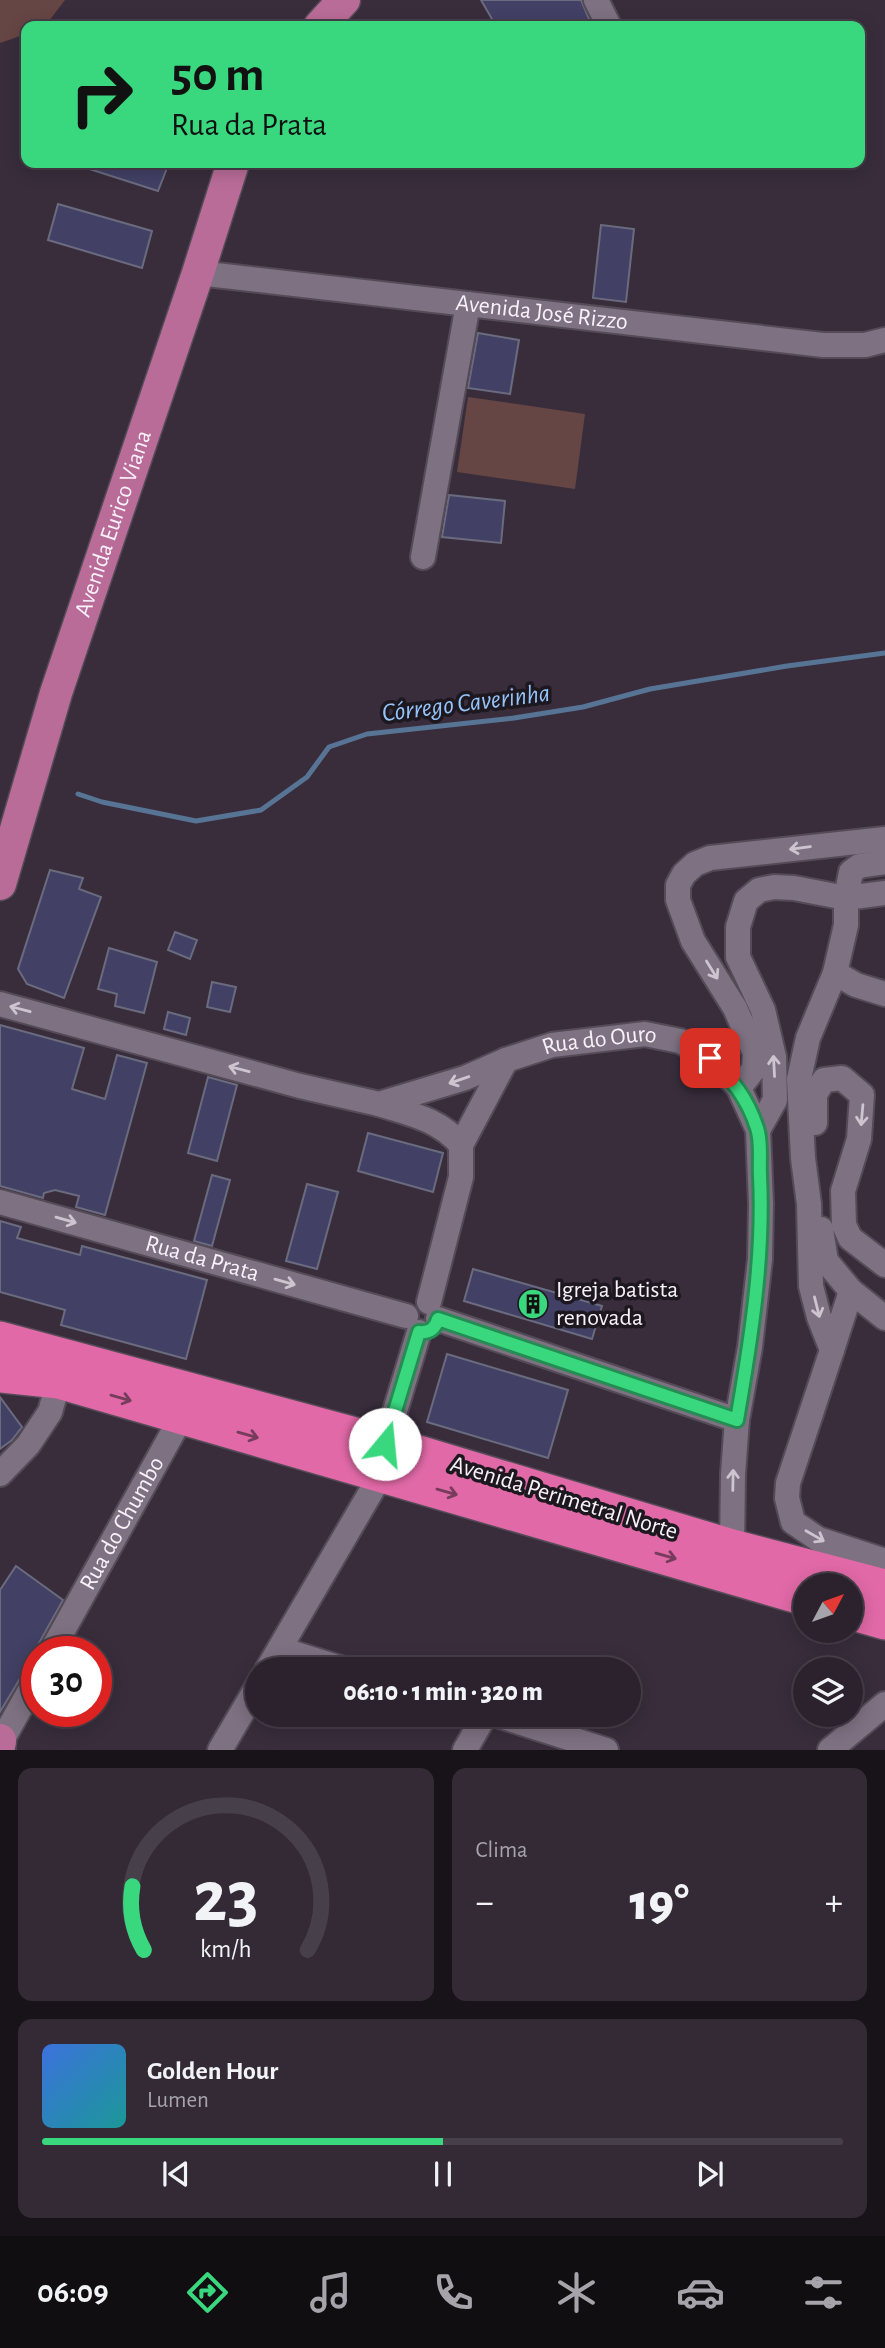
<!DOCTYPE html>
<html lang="pt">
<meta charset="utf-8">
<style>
:root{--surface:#2b222d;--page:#332a35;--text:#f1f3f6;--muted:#a6a4aa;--line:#473f49;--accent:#39d87f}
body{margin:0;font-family:"Alegreya Sans",sans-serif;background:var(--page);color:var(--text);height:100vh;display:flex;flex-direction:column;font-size:26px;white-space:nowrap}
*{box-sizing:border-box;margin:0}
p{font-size:23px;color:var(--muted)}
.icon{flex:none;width:38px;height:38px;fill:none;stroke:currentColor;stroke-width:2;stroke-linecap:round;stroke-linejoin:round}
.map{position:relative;height:1750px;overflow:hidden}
.sheet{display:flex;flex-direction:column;gap:18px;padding:18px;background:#181319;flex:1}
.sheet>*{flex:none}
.top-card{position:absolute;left:21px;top:21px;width:844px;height:147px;border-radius:14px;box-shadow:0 4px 18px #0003,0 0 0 2px var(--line);background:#39d87f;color:#111;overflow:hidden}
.needle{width:46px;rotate:49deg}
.fabs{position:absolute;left:793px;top:1573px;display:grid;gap:14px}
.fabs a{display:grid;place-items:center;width:70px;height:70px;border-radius:50%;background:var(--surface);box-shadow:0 4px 18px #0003,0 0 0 2px var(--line);font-size:35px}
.speed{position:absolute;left:21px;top:1636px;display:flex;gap:14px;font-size:35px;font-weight:700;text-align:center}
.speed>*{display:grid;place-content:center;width:91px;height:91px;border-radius:50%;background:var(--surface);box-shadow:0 4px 18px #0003,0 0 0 2px var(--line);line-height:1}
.speed .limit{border:10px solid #d22;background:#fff;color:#111}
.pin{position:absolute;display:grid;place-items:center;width:60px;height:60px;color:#fff;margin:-30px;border-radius:14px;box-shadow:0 4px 10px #0006}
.me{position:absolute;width:77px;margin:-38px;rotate:17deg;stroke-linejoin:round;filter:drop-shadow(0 0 5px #0008)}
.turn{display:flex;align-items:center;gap:24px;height:147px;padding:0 35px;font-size:32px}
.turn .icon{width:91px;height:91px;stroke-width:2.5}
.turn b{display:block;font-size:49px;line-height:60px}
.big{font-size:52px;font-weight:800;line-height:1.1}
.sheet .card{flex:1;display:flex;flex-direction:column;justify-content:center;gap:10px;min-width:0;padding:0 24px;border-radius:14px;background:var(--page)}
.sheet .dial{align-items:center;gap:0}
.dial svg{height:182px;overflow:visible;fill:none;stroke:var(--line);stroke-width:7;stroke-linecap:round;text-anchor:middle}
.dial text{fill:var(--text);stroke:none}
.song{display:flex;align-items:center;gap:21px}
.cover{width:84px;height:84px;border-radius:10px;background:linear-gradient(135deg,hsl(220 70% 55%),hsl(180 70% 35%))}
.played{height:7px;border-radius:4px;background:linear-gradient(90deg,var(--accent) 50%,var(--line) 50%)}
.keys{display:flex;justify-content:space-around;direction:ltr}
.heat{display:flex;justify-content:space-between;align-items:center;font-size:38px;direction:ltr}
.sheet .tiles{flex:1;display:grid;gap:18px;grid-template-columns:1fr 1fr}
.card:last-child{grid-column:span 2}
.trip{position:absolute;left:245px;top:1657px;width:396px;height:70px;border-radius:35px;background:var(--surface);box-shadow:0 4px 18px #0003,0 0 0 2px var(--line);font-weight:800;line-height:70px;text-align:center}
.tab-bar{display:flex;height:112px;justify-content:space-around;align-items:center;background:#110e12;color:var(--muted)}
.tab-bar .icon{width:49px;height:49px}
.tab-bar .active{color:var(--accent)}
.tab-bar b{font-size:32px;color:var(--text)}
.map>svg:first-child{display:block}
.green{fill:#664644}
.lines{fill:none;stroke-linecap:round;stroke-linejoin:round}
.stream{stroke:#577495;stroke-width:5}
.building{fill:#424165;stroke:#6a6b7e;stroke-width:2}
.minor-casing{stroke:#544b57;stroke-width:28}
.major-casing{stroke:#544b57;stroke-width:35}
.highway-casing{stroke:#544b57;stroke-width:40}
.minor{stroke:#7e7182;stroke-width:24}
.major{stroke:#b96c98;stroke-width:32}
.highway{stroke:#e169a7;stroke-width:37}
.oneway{stroke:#cdc4d0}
.oneway2{stroke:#753c5c}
.route-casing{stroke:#258c53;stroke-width:18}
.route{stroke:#39d87f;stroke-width:12}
.labels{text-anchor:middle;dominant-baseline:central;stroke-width:7;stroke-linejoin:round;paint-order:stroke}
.street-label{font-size:24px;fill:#f8f1fa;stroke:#1d181f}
.poi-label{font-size:24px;fill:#f8f1fa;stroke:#1d181f;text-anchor:start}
.water-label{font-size:26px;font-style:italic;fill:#95c4fa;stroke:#1d181f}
</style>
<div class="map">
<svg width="885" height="1750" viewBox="0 0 885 1750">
<rect width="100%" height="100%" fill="#392d3c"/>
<!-- green -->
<g class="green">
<polygon points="0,0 65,0 45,26 26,26 26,34 0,43"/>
<polygon points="468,397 585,414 575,489 457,472"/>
</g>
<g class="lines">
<!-- stream -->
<polyline class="stream" points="78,794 102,802 196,821 261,810 307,777 329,747 367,734 514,718 583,707 650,689 787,666 885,653"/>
</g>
<!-- building -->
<g class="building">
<polygon points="481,0 581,0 592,26 496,26"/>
<polygon points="80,163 169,163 158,191 80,166"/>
<polygon points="58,204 152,231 142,268 48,240"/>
<polygon points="601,225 634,229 626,302 593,298"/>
<polygon points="478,333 519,340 510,394 468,388"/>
<polygon points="449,495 505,501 501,543 442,537"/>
<polygon points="50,870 83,878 79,889 101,897 64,998 27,984 18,969"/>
<polygon points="175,932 197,940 190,959 168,950"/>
<polygon points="109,948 157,962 144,1013 115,1006 117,994 98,989"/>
<polygon points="212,982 236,987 230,1012 207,1007"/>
<polygon points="168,1012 190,1018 186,1035 164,1029"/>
<polygon points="0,1025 84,1048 72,1089 105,1099 117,1055 147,1063 105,1215 76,1207 79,1196 55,1190 44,1193 43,1198 0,1186"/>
<polygon points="208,1077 237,1085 217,1161 188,1153"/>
<polygon points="368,1133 443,1153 433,1192 358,1171"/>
<polygon points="212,1175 230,1180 212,1246 194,1241"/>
<polygon points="307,1184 338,1192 317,1269 286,1261"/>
<polygon points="0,1221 21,1227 17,1238 80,1255 82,1246 207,1280 186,1359 61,1325 65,1310 0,1292"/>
<polygon points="473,1269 602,1306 592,1339 464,1301"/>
<polygon points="447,1354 568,1390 548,1458 427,1422"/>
<polygon points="0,1397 22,1427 12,1440 0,1449"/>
<polygon points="16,1566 63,1600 38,1645 36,1652 0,1712 0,1590"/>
</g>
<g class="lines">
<!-- minor casing -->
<g class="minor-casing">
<g id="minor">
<polyline points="596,0 609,26"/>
<path id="s1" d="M198,273l625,72h42l20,-5"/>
<polyline points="423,557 468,304"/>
<polyline points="885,862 859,866 851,872 846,898 846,925 835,973 808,1038 799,1079 803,1158 809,1204 811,1286 819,1317 832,1350 788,1483 787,1498 793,1522 818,1539 885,1561"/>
<polyline points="835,973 856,985 885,994"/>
<path id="s2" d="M0,1004l300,82 79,18 86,-26 41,-18 46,-15 93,-11 35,7 31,17 28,30 19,42 3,74 -1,55 -10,88 -13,73 -4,54 -1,74"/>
<polyline points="739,1088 754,1069 755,1053 735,1008 693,941 678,900 678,885 684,874 695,864 710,858 885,839"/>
<path d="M379,1104c31,10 60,15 82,41v32l-32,125"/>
<polyline points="815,1123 815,1094 824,1080 842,1078 862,1095 859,1139 843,1191 844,1225 850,1238 885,1265"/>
<polyline points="758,1130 775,1100 774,1057 763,1010 738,957 738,927 746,901 759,890 774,887 794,888 846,898 885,893"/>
<polyline points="461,1145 506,1060"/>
<path id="s3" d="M0,1202l406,114"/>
<polyline points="821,1229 826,1261 851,1291 885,1318"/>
<polyline points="438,1319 737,1420"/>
<polyline points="832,1350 851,1291"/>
<polyline points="385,1444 419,1332"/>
<polyline points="0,1474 28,1445 50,1412 59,1380"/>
<polyline points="280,1649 347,1670"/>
<path id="s4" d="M51,1652l131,-236 3,-12"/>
<polyline points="267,1670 382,1473"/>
<polyline points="497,1715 606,1750"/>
<polyline points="3,1750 1,1742 37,1678"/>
<polyline points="220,1750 257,1687"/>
<polyline points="465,1750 485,1715"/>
<polyline points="830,1750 885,1704"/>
</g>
</g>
<!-- major casing -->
<g class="major-casing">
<g id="major">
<polyline points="320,26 344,0"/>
<path id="s5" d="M0,884l56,-191 142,-420 35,-110"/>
<polyline points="0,1740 0,1742"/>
</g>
</g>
<!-- highway casing -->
<g class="highway-casing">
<g id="highway">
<polyline points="0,1340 385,1444 732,1548 885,1588"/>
<polyline points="0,1374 59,1380 805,1597"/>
<polyline points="850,1611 885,1621"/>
</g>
</g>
<!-- minor -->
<use href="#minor" class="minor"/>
<!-- major -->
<use href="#major" class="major"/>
<!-- highway -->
<use href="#highway" class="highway"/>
</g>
<!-- one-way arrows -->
<defs><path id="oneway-shaft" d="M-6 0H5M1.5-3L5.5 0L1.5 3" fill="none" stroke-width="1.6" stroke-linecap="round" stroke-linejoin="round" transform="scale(1.75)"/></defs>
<g class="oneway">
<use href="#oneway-shaft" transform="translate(800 848) rotate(173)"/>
<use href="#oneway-shaft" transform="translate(712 970) rotate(58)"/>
<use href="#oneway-shaft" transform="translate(20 1009) rotate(-165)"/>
<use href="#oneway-shaft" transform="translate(774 1066) rotate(-93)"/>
<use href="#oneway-shaft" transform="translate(239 1069) rotate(-165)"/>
<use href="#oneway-shaft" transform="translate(459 1080) rotate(161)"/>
<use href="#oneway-shaft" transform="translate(862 1115) rotate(95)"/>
<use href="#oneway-shaft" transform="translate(66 1220) rotate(16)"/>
<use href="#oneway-shaft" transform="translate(285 1282) rotate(16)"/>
<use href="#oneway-shaft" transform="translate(817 1307) rotate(76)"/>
<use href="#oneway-shaft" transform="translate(733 1480) rotate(-89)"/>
<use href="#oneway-shaft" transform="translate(815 1536) rotate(30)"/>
</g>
<g class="oneway2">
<use href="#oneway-shaft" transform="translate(121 1398) rotate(16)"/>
<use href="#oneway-shaft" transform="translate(248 1435) rotate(16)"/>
<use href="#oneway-shaft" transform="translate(447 1492) rotate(16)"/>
<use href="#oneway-shaft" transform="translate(666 1556) rotate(16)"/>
</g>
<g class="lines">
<!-- route casing -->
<g class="route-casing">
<path id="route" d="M385,1444l34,-112c10,1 16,-3 19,-13l299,101c14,-81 27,-162 23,-244 -1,-15 2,-34 -3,-48 -10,-31 -25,-48 -47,-70"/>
</g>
<!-- route -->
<use href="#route" class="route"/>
</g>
<!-- icons -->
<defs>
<g id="building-disc" transform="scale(1.575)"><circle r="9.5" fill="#39d87f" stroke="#1d181f"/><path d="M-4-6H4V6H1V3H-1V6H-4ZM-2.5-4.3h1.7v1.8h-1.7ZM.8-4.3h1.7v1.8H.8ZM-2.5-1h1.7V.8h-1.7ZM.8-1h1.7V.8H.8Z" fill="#111"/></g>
</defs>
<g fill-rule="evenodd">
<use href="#building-disc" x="533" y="1304"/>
</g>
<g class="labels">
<!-- street labels -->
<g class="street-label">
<text stroke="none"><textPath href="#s1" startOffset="346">Avenida José Rizzo</textPath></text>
<text stroke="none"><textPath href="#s5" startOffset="378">Avenida Eurico Viana</textPath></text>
<text stroke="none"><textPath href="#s2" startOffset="623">Rua do Ouro</textPath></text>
<text stroke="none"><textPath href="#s3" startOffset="210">Rua da Prata</textPath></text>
<text transform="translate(564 1498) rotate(17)">Avenida Perimetral Norte</text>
<text stroke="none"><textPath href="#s4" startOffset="147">Rua do Chumbo</textPath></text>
</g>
<!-- poi labels -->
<g class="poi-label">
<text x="556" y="1290">Igreja batista<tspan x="556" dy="28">renovada</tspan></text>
</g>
<!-- water labels -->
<g class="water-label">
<text transform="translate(466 703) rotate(-7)">Córrego Caverinha</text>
</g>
</g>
</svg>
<div class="fabs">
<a><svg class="needle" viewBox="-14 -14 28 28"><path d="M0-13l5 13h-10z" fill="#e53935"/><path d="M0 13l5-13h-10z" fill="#a6a4aa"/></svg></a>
<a><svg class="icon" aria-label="layers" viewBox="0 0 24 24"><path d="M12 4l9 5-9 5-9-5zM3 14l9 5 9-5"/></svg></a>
</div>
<div class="speed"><div class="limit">30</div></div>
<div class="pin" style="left:710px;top:1058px;background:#d93025"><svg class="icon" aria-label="arrive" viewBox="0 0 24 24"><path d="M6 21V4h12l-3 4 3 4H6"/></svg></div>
<svg class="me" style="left:385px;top:1444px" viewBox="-20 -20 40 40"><circle r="19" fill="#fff"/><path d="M0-13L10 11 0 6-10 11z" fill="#39d87f"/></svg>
<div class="trip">06:10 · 1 min · 320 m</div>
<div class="top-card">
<div class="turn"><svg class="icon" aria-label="right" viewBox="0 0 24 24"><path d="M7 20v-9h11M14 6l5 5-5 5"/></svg><div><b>50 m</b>Rua da Prata</div></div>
</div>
</div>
<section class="sheet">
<div class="tiles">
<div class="card dial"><svg viewBox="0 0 100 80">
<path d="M14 69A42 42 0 1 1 86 69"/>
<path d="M14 69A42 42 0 0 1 9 41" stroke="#39d87f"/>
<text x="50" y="56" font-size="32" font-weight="700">23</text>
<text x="50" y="72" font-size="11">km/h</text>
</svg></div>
<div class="card"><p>Clima</p>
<div class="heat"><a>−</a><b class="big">19°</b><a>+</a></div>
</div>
<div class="card">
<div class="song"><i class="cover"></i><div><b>Golden Hour</b><p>Lumen</p></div></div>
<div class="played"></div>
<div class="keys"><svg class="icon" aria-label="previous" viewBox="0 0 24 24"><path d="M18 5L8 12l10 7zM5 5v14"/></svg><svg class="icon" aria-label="pause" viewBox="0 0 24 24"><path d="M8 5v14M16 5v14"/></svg><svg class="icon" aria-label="next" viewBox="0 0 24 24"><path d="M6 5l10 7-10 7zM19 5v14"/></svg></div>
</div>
</div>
</section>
<nav class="tab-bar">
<b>06:09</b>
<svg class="icon active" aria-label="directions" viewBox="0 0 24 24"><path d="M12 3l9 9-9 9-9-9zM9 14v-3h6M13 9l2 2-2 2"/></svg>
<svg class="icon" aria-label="music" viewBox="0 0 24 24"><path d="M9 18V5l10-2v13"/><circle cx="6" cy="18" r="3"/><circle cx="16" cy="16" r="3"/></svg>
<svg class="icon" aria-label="phone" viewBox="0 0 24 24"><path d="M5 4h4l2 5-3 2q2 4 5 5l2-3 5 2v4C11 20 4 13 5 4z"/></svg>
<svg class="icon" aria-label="climate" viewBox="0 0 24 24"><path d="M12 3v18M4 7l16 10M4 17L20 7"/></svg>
<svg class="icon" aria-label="car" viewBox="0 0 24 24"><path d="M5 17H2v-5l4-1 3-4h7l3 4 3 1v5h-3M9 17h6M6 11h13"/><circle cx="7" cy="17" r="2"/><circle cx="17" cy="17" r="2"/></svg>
<svg class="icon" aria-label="filters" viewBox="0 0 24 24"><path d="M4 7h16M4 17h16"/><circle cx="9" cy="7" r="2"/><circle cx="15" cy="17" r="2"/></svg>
</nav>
